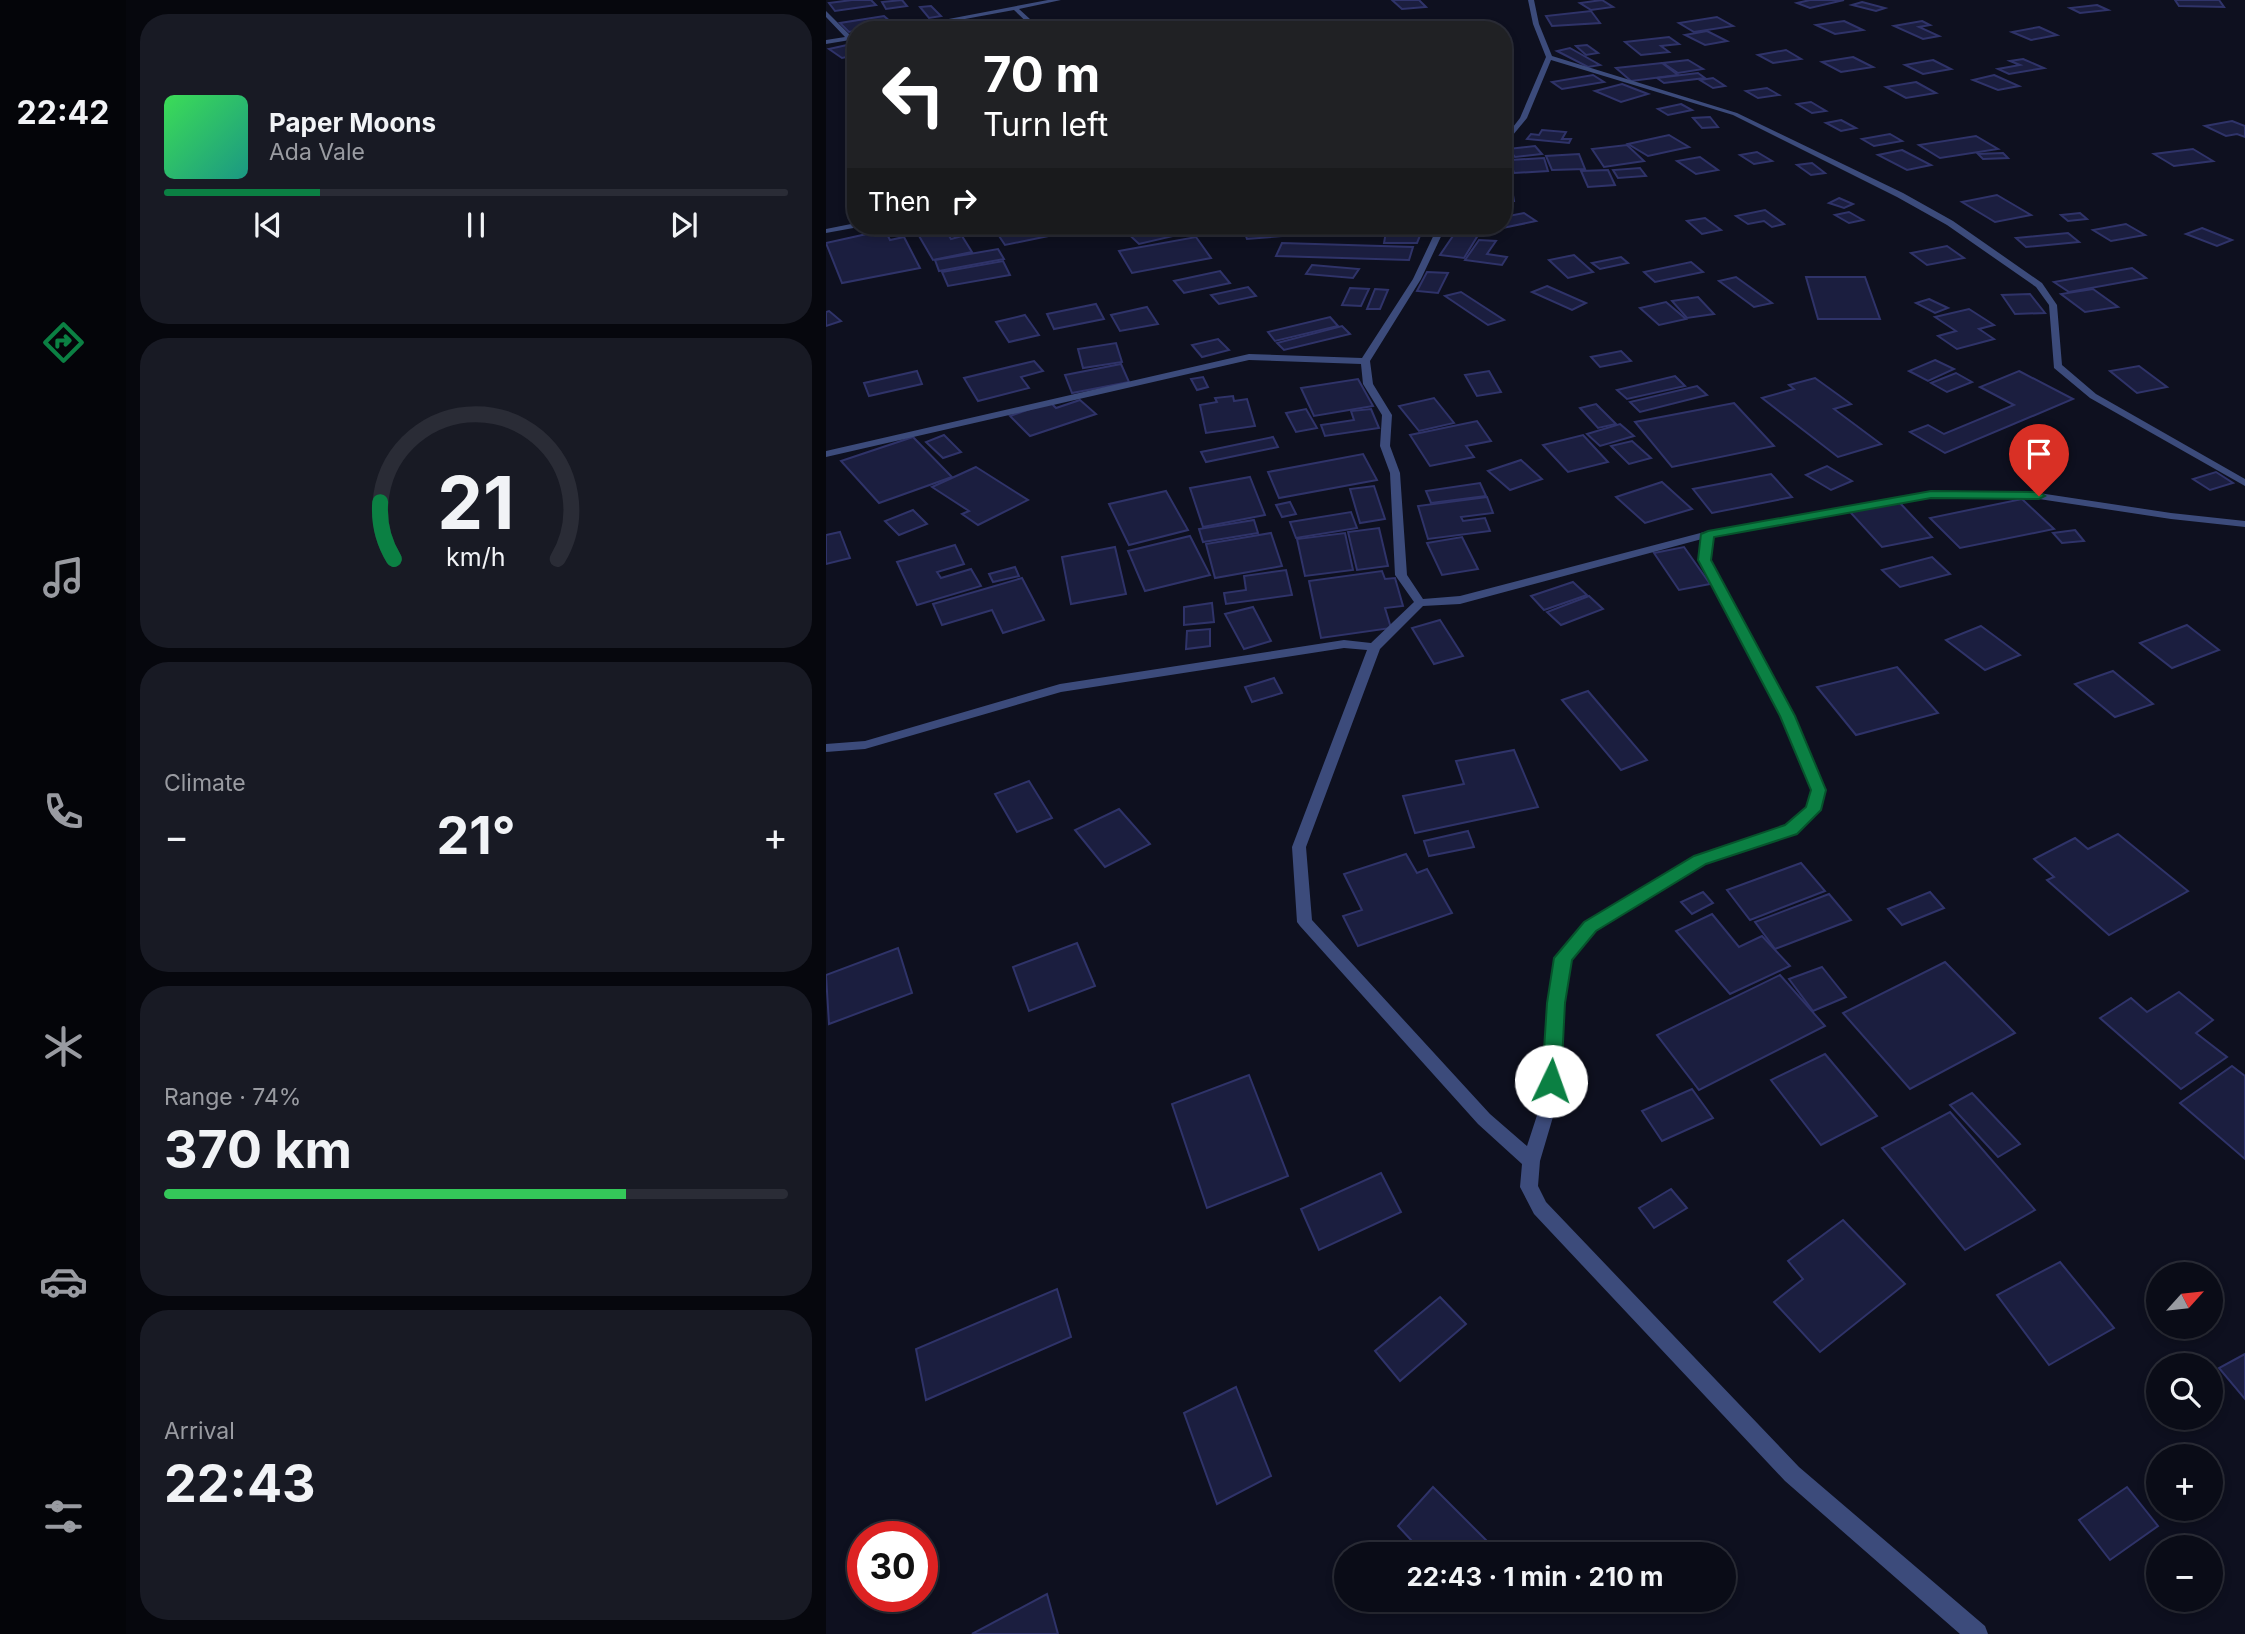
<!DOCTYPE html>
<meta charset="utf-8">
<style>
:root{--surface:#0a0c17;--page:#181a24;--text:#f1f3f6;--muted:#999ba1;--line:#2a2c36;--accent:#0b8043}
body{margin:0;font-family:Inter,sans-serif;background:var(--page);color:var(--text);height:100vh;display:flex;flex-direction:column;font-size:26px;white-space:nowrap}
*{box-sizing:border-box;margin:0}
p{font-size:23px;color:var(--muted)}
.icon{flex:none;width:38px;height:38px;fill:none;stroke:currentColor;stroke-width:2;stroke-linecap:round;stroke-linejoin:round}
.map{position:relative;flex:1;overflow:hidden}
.side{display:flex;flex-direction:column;gap:14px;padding:14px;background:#06070d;width:700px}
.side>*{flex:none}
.banner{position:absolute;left:21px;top:21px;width:665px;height:214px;border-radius:28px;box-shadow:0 4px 10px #0003,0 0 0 2px var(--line);background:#202124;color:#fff;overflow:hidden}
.needle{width:46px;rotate:63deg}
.tools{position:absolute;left:1320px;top:1262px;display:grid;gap:14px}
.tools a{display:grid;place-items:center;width:77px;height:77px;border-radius:50%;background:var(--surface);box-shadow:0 4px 10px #0003,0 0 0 2px var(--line);font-size:35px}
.speed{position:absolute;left:21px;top:1521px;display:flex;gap:14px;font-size:35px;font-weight:700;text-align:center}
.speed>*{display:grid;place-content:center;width:91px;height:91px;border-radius:50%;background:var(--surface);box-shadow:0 4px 10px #0003,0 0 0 2px var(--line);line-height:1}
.speed .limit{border:10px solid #d22;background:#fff;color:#111}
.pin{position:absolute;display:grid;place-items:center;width:60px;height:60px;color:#fff;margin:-72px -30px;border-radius:50% 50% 50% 0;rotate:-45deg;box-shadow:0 0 7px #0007}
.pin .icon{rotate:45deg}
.me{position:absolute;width:77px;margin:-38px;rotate:3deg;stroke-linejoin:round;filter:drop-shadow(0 0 5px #0008)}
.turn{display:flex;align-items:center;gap:24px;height:147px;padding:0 21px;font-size:32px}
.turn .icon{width:91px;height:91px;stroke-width:2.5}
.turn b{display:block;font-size:49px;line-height:60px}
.then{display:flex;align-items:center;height:66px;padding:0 21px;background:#0003;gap:14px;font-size:26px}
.big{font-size:52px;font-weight:700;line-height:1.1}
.side .tile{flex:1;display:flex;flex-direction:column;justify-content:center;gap:10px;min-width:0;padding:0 24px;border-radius:28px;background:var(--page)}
.side .dial{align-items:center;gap:0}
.dial svg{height:182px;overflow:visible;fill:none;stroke:var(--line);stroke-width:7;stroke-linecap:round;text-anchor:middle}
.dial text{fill:var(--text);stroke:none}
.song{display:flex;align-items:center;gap:21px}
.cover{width:84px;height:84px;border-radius:10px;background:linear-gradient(135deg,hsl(130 70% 55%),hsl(170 70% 35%))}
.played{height:7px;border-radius:4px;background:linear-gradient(90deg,var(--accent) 25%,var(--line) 25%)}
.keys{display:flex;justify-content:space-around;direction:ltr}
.heat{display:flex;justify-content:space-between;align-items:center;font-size:38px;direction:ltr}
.charge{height:10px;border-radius:5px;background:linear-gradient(90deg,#34c759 74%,var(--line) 0)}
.trip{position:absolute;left:508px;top:1542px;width:402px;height:70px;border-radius:35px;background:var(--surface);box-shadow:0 4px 10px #0003,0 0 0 2px var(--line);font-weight:700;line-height:70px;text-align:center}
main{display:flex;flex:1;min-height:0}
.tabs{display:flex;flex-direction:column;width:126px;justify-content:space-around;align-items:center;background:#040509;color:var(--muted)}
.tabs .icon{width:49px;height:49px}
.tabs .selected{color:var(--accent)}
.tabs b{font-size:32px;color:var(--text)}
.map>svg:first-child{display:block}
.building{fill:#1b1e3f;stroke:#2f3369;stroke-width:2}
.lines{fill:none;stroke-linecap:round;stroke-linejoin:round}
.minor{fill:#3c4b7b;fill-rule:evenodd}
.route{fill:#0b8043;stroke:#07532c;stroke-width:2}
</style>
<main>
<nav class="tabs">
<b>22:42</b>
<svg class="icon selected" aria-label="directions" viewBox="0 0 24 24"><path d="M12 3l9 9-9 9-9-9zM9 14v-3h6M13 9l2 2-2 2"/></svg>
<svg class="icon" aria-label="music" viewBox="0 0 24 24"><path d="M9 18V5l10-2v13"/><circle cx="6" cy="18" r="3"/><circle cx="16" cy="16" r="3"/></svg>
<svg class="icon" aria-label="phone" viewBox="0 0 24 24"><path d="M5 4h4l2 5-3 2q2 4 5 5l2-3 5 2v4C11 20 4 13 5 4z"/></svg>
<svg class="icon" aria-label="climate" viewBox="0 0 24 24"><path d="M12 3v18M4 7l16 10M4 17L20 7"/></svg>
<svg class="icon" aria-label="car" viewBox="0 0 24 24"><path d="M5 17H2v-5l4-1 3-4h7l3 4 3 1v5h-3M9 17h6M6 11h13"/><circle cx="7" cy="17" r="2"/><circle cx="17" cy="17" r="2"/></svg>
<svg class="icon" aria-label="filters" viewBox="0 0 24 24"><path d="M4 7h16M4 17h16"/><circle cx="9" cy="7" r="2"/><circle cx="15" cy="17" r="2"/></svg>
</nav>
<section class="side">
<div class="tile">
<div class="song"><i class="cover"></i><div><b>Paper Moons</b><p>Ada Vale</p></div></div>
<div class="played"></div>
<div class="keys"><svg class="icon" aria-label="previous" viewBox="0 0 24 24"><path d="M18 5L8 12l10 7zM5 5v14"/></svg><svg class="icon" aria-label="pause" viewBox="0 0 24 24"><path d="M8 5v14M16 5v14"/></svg><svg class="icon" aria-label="next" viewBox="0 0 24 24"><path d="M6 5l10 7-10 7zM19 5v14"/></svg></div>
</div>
<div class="tile dial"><svg viewBox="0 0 100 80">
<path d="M14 69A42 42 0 1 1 86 69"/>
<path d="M14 69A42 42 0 0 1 8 44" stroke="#0b8043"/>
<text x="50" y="56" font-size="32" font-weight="700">21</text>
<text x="50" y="72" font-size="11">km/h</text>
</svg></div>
<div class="tile"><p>Climate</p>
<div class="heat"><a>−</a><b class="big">21°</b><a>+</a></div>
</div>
<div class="tile"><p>Range · 74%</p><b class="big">370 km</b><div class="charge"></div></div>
<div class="tile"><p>Arrival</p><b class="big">22:43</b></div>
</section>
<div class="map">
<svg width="1419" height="1634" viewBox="0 0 1419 1634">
<rect width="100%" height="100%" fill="#0e101f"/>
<!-- building -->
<g class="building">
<polygon points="26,0 45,0 50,5 9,11 3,3"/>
<polygon points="76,0 81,6 60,9 56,2"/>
<polygon points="566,0 593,0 600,7 576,9"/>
<polygon points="776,0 787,7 765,10 754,3"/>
<polygon points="984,0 1018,0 984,8 971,3"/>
<polygon points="1349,0 1393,0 1398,7 1353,6"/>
<polygon points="1036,2 1059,8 1050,11 1026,5"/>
<polygon points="1271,5 1282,10 1254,13 1244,8"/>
<polygon points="105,6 115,16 103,18 94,7"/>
<polygon points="765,11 774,23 726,26 720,16"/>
<polygon points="58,16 67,24 23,32 14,23"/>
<polygon points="891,17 907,26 868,32 853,23"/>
<polygon points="1018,21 1037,30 1009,34 990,25"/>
<polygon points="1096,21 1104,25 1093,27 1113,36 1097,39 1068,26"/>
<polygon points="336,22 346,29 296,30"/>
<polygon points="1213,27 1231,35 1205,40 1186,32"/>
<polygon points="881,31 901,41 879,45 859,35"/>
<polygon points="843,37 853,44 835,46 843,52 815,55 799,42"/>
<polygon points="30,43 30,55 16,58 3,49"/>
<polygon points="761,45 772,53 760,55 750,46"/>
<polygon points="744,48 774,65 762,67 731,51"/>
<polygon points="960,50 975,59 947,63 932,55"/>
<polygon points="1027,57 1047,67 1015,72 996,62"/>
<polygon points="1197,59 1218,68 1183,74 1172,69 1194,65 1184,61"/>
<polygon points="862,60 877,69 852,73 837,63"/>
<polygon points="1107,60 1125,69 1097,74 1079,65"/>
<polygon points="836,63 852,75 805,81 790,68"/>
<polygon points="872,73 879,78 838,83 831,78"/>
<polygon points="767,75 778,82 736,89 726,82"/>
<polygon points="1168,75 1193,86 1172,90 1147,80"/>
<polygon points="887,78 899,86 887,88 874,80"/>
<polygon points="1090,82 1110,93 1080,98 1060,87"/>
<polygon points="796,84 822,94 795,102 769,91"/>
<polygon points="941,88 953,95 932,98 920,91"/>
<polygon points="985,102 1000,111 986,113 971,104"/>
<polygon points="855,104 866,110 842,115 832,109"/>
<polygon points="884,117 892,127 876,128 867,118"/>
<polygon points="1015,120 1030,128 1015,131 1000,123"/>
<polygon points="1406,121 1419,126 1419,137 1411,134 1400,136 1379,126"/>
<polygon points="716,130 740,132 736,139 745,139 743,143 701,139 705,134 713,135"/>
<polygon points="1064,134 1076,141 1048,146 1036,139"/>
<polygon points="843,135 863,147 822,156 802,144"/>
<polygon points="1150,136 1172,149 1114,158 1093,145"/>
<polygon points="801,145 818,161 778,167 766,149"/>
<polygon points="709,146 716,154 689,157 682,149"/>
<polygon points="1367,149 1387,161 1348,166 1328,154"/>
<polygon points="1076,150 1105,165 1081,170 1052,155"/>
<polygon points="931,152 946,161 928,164 914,155"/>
<polygon points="1177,153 1182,158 1157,159 1152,154"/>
<polygon points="753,154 759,169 726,170 720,156"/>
<polygon points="874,157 892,170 870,174 851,161"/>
<polygon points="718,158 722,171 688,173 684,160"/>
<polygon points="986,163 999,173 985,175 971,165"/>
<polygon points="814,168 820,176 792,178 787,170"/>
<polygon points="782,170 789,185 762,187 755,171"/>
<polygon points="677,177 684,177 688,201 677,201"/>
<polygon points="1171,195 1205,215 1169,222 1136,202"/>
<polygon points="1013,198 1027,204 1018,208 1003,203"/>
<polygon points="939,210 958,224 946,227 938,221 922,224 910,216"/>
<polygon points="1023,212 1037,220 1023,223 1009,215"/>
<polygon points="698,213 710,221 672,229 667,226 677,226 677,217"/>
<polygon points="1254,213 1261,219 1242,221 1235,215"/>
<polygon points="879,218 895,230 876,234 861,221"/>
<polygon points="1300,224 1319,235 1285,241 1267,230"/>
<polygon points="107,226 117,226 125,239 136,236 146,252 107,260 89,229"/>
<polygon points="207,226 226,226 232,234 179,245 171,233"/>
<polygon points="294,226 369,226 373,230 313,244"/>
<polygon points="416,226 533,226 505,232 421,239"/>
<polygon points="561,226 598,226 591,243 558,243"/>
<polygon points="1376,228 1406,240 1391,246 1360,234"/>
<polygon points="59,230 64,240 78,237 94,268 16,283 0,243"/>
<polygon points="631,230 654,232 638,258 614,255"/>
<polygon points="1242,233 1253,242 1200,247 1190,238"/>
<polygon points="370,237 385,258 306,273 293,251"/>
<polygon points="653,240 670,241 661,254 681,257 676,265 639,260"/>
<polygon points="456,243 587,247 583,260 450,256"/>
<polygon points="1121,246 1138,258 1101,265 1085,253"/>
<polygon points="172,249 178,259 113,271 109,260"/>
<polygon points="748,255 767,272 742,278 723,260"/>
<polygon points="795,257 802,263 774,269 766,263"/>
<polygon points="177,261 184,275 122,286 116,272"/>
<polygon points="865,262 877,272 829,282 818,272"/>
<polygon points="486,265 533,269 527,278 480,274"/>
<polygon points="1306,268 1320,278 1243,292 1228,282"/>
<polygon points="394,271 404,283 358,293 348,281"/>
<polygon points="601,272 622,273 612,293 591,291"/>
<polygon points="910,277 946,303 928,307 893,281"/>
<polygon points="980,277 1039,277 1054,319 992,319"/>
<polygon points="721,286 760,303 746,310 706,292"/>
<polygon points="422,287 430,296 393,304 385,295"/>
<polygon points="524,288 543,289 535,306 516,305"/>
<polygon points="549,289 562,290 554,309 541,309"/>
<polygon points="1267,289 1292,307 1259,312 1235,294"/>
<polygon points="635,292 678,320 662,325 619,296"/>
<polygon points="1204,294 1219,313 1189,314 1176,295"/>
<polygon points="872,297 888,314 861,318 846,301"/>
<polygon points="1103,299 1122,308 1109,313 1090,303"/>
<polygon points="840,302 860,319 833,325 814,308"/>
<polygon points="270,304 278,319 228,329 221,314"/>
<polygon points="321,307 332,324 294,331 285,315"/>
<polygon points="1143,309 1168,325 1153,329 1168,339 1131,349 1112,336 1130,331 1109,317"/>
<polygon points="3,311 15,321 0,326 0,312"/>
<polygon points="199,315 213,335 183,342 170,322"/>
<polygon points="504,317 512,326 449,341 442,332"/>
<polygon points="516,326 524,334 458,350 451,343"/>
<polygon points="392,339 403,350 376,357 366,345"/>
<polygon points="290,343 296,362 257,368 252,349"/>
<polygon points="795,351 805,361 774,367 765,357"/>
<polygon points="1109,360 1128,369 1102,381 1083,371"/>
<polygon points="208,361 217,371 195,377 203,388 152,401 138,378"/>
<polygon points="295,364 303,382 246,393 239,375"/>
<polygon points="1313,366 1341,387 1311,393 1284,371"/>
<polygon points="91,371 96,384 43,396 38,383"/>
<polygon points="663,371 675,392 651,396 639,375"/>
<polygon points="1193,371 1247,399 1119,453 1084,432 1102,425 1118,434 1188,405 1154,387"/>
<polygon points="1130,373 1146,382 1121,392 1105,383"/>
<polygon points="849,376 859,386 801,399 791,390"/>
<polygon points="377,377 382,387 371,390 365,379"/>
<polygon points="989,378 1025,404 1008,409 1055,444 1012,457 936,398 968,389 963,385"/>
<polygon points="532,379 547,406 488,416 475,388"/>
<polygon points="871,386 881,395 814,412 804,402"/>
<polygon points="407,396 408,401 421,399 429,426 380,433 374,405 391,402 389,398"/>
<polygon points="608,398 628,423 593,431 573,406"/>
<polygon points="254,400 270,414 204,436 184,416 224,402 230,408"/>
<polygon points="908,403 948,446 846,467 809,422"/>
<polygon points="770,404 790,424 772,428 754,408"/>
<polygon points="480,409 491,428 470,432 460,413"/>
<polygon points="545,409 553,428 499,436 495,425 528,420 525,411"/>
<polygon points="651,421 665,441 640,446 648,457 604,466 584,435"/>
<polygon points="794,424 808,436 774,446 761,434"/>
<polygon points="118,435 135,452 117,458 100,442"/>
<polygon points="757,435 782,462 742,472 717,445"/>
<polygon points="87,437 126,477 53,503 15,461"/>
<polygon points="447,437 452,447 380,462 375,452"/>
<polygon points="806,441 825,458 803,464 785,446"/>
<polygon points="537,454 551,480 453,498 442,472"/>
<polygon points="695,460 716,479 684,490 662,471"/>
<polygon points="1001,466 1026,481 1005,490 980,475"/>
<polygon points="150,467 202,500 152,525 136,514 143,511 106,487"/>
<polygon points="1390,472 1407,483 1384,490 1367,479"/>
<polygon points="945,474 966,497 886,513 867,489"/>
<polygon points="424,477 439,515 377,527 364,488"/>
<polygon points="836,482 866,509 819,523 790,497"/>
<polygon points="654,483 660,496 605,503 600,491"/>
<polygon points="548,486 559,519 534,523 524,489"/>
<polygon points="340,491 362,530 303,545 283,504"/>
<polygon points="661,497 667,513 635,517 637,521 659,518 664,531 602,539 592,506"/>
<polygon points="1196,499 1228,529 1134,548 1104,518"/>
<polygon points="464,502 470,514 456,517 450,505"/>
<polygon points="1073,502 1106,537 1056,547 1024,512"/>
<polygon points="87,510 101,524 73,535 59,521"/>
<polygon points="525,512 531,528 470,538 464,522"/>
<polygon points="428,520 432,533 377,542 373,529"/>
<polygon points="553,528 562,566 531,570 522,532"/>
<polygon points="1249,530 1258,541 1236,543 1227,533"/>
<polygon points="14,532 24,558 0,564 0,535"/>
<polygon points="445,533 456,566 389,578 380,544"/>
<polygon points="519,533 527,570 479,576 471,539"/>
<polygon points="364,536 384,575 319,591 302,551"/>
<polygon points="636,537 652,569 616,575 601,543"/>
<polygon points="129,545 138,564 111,572 115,578 145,569 155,586 91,605 71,562"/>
<polygon points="289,547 300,594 245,604 236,557"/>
<polygon points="858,547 884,584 853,590 828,553"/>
<polygon points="1106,557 1124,574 1074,587 1056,570"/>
<polygon points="189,567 193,576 167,582 163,574"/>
<polygon points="460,570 466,595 400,604 398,593 420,590 418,576"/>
<polygon points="556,571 559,579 569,578 577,606 559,608 565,628 495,638 483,581"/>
<polygon points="196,578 218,620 177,633 166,610 116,625 107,604"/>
<polygon points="747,582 761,595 718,610 705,596"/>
<polygon points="763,596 777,609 735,625 721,612"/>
<polygon points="386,603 388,622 358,625 358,607"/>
<polygon points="427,607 445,641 418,649 399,614"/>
<polygon points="614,620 637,656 608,664 586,628"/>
<polygon points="1361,625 1393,650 1346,668 1314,643"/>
<polygon points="1155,626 1194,655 1159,670 1120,640"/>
<polygon points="384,629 384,646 360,649 361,631"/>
<polygon points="1071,667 1112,713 1030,735 991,687"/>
<polygon points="1287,671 1327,704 1289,717 1249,684"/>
<polygon points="448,678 456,693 426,702 419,687"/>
<polygon points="762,691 821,760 795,770 736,700"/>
<polygon points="688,750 712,807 589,833 577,796 638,784 630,761"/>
<polygon points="203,781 226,818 191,832 169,794"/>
<polygon points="293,809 324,844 279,867 249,830"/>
<polygon points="642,831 648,847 603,856 598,841"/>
<polygon points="1292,834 1362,891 1283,935 1221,880 1228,877 1208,859 1249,838 1262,849"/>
<polygon points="580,854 591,873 601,869 626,913 532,946 517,916 536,910 518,874"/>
<polygon points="975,863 999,891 924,920 901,890"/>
<polygon points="877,892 887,903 866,914 855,902"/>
<polygon points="1104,892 1118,908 1076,925 1062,909"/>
<polygon points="1003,894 1025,920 949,949 929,922"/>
<polygon points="886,914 913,947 936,936 964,966 904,994 850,931"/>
<polygon points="251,943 269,986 203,1011 187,967"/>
<polygon points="72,948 86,993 3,1024 0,975"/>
<polygon points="1119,962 1189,1033 1084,1089 1017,1013"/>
<polygon points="996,967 1020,997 987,1011 963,979"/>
<polygon points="954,975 999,1026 873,1090 831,1035"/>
<polygon points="1353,992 1387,1020 1370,1033 1401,1057 1355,1089 1274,1018 1305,998 1321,1012"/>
<polygon points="999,1054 1051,1116 995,1145 945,1080"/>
<polygon points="1406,1066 1419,1076 1419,1159 1354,1103"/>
<polygon points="423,1075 462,1176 381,1208 346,1104"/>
<polygon points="866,1089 887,1118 836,1141 816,1111"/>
<polygon points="1146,1093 1194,1144 1172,1157 1124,1105"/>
<polygon points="1124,1112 1209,1210 1139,1250 1056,1148"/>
<polygon points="555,1173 575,1212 493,1250 475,1209"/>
<polygon points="845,1189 861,1208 828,1228 813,1208"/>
<polygon points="1017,1220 1079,1284 994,1352 948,1302 977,1279 962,1261"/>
<polygon points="1234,1262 1288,1328 1223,1365 1171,1295"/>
<polygon points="231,1289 245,1337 100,1400 90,1349"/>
<polygon points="614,1297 640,1324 574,1381 549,1351"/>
<polygon points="1419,1354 1419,1399 1393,1368"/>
<polygon points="410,1387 445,1476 391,1504 358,1413"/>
<polygon points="607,1487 667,1547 660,1554 598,1554 572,1526"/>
<polygon points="1301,1487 1332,1526 1284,1560 1253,1520"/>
<polygon points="221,1594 232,1634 146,1634"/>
</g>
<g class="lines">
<!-- minor -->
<g class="minor">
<polygon points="222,0 235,0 193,9 216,30 209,30 188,10 79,30 65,30"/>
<polygon points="702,0 708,0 713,24 726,56 911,113 1077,193 1127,221 1216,283 1231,305 1236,365 1270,394 1419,479 1419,486 1264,398 1228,368 1223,305 1210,287 1121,225 1071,197 907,115 725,60 701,118 677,147 677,140 694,118 720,57 707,24"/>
<polygon points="0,11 25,36 30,35 30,39 0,44 0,40 19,37 0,17"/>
<polygon points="30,223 30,226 33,227 0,233 0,229"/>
<path d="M612,226h8l-25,53 -51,82 3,23 19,31 -2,31 10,27 7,102 16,24 37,-3 248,-65 223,-39 108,1 132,20 74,8v6l-74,-8 -132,-20 -108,-1 -218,38 -3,24 83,155 32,75 -7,22 -22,21 -91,31 -110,67 -25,29 -6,43 -6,97 -18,61 -2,25 8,16 253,265 186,159 3,8h-28l-175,-153 -251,-267 -14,-27 2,-23 -44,-40 -178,-198 -3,-4 -5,-75 75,-197 -23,-2 -283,44 -196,57 -39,3v-8l39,-3 195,-57 284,-44 27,3 43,-41 -19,-27 -5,-102 -10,-27 2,-31 -19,-31 -2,-20 -112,-4 -423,97v-6l423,-97 113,4 51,-79zM876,539l-4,21 83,155 30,75 -4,17 -21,18 -91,31 -110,67 -27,31 -10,49 -6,97 -15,46 -37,-32 -178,-194 -6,-73 74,-198 43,-43 37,-2z"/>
</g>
</g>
<!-- route -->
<polygon class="route" points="1105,491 1213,492 1219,496 1213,499 1105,498 888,537 885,560 969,716 1000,790 995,810 971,834 880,864 770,931 746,960 739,1003 735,1081 732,1087 719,1087 716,1081 721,1003 728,958 758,922 868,856 959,825 980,807 985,790 954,716 872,560 875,534 882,531"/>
</svg>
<div class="tools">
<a><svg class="needle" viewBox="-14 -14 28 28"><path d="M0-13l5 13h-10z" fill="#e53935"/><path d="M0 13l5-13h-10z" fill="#999ba1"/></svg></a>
<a><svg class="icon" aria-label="search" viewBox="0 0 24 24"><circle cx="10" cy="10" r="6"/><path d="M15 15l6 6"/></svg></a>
<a>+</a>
<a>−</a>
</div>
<div class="speed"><div class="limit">30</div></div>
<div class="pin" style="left:1213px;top:496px;background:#d93025"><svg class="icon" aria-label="arrive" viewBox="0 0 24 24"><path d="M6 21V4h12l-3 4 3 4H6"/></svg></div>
<svg class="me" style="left:725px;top:1081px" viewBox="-20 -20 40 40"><circle r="19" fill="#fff"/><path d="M0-13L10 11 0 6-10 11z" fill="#0b8043"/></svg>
<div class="trip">22:43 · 1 min · 210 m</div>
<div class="banner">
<div class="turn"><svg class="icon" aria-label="left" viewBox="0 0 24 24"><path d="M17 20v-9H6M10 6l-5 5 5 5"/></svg><div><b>70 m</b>Turn left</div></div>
<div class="then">Then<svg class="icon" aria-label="right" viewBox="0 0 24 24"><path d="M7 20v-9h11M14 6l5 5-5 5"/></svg></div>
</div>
</div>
</main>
